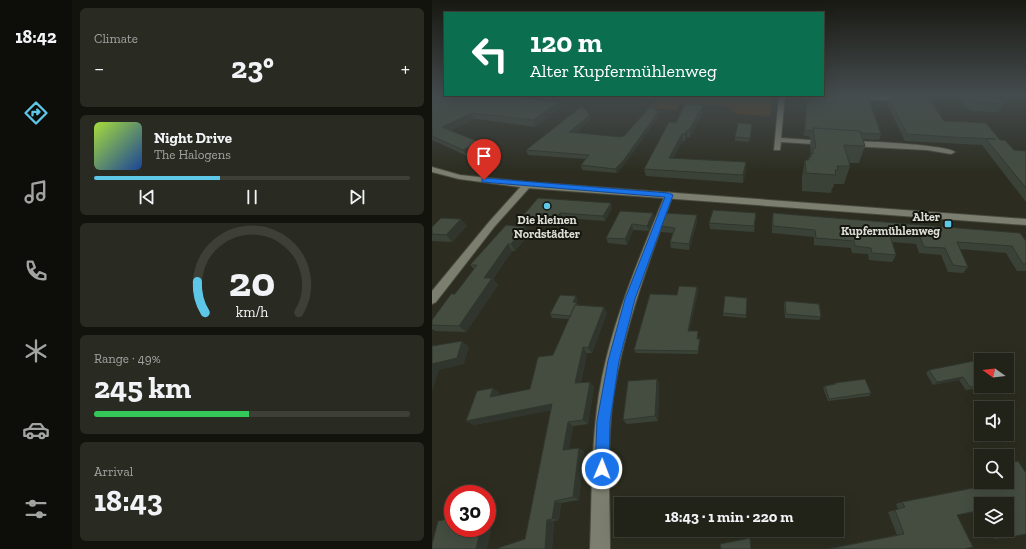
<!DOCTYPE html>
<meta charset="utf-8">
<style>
:root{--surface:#212218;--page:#292a21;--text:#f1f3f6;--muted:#a2a4a2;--line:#3e3f37;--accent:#5dc7e8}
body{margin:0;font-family:"Zilla Slab",serif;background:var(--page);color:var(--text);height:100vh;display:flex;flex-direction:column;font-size:15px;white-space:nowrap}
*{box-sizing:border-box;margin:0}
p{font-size:13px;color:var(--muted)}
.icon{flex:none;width:22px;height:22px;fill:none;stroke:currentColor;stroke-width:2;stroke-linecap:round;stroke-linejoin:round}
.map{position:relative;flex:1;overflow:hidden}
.drawer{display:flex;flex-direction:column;gap:8px;padding:8px;background:#12130d;width:360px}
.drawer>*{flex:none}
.banner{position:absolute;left:12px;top:12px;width:380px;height:84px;border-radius:0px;box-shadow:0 4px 16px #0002,0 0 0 1px var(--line);background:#0b6e4f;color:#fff;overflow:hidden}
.needle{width:26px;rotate:284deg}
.tools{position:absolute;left:542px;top:353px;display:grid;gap:8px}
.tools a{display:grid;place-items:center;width:40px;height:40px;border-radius:0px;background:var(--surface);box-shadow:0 4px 16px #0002,0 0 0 1px var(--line);font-size:20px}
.speed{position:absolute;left:12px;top:485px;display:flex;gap:8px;font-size:20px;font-weight:700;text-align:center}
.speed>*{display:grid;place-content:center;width:52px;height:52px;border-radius:50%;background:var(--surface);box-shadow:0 4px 16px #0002,0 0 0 1px var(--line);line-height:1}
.speed .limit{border:6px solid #d22;background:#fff;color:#111}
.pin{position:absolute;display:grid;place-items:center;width:34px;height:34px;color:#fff;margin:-41px -17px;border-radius:50% 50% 50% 0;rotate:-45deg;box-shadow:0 0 4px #0007}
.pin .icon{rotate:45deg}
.me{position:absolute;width:44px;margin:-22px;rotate:1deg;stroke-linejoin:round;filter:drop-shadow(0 0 3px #0008)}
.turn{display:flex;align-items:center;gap:14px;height:84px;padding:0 20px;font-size:18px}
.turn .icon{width:52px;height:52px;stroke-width:2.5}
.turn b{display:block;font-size:28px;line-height:34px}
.big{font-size:30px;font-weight:700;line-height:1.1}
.drawer .widget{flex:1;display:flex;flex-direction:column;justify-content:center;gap:6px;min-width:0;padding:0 14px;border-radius:6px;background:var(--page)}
.drawer .dial{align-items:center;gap:0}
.dial svg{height:104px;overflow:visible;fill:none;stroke:var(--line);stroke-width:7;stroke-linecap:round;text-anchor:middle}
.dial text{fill:var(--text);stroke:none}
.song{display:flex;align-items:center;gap:12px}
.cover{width:48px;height:48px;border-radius:6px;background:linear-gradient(135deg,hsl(80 70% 55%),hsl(220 70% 35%))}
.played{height:4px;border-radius:2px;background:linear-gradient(90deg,var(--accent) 40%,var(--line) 40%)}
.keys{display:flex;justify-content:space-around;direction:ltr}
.heat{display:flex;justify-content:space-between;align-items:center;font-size:22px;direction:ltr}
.charge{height:6px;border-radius:3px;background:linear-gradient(90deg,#34c759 49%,var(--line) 0)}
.trip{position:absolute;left:182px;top:497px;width:230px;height:40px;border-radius:0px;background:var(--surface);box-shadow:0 4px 16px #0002,0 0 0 1px var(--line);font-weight:700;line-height:40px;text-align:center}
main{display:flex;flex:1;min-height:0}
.menu{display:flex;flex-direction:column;width:72px;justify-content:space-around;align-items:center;background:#0d0e0a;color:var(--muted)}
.menu .icon{width:28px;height:28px}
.menu .on{color:var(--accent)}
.menu b{font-size:18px;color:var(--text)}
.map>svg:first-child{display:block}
.green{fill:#543611}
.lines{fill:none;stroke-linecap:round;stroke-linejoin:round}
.minor-casing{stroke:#484a3e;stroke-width:2}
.tertiary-casing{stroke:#484a3e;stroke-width:2}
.minor{fill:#7c7e6f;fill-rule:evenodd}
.tertiary{fill:#7c7e6f;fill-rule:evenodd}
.wall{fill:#3a4237}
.shaded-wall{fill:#30362d}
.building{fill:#444d40;stroke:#30362d}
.route{fill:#1a73e8;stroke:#114b97}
.poi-dot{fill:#5dc7e8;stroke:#14150f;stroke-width:1.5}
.labels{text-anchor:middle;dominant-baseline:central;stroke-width:4;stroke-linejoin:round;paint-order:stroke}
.poi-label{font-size:12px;font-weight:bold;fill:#ddded5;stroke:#14150f;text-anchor:end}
</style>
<main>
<nav class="menu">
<b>18:42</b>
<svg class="icon on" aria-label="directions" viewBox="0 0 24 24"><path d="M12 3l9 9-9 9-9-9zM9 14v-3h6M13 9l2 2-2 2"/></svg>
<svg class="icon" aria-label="music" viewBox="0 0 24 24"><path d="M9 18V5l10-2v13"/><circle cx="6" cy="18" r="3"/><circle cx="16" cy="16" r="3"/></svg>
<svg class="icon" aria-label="phone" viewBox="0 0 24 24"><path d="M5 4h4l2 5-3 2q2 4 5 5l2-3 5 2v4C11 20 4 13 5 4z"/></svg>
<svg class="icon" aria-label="climate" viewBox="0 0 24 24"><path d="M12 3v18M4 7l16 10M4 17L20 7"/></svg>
<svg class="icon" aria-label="car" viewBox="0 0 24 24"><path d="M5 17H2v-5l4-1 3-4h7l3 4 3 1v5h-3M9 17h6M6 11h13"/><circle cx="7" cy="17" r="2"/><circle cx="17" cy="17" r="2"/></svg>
<svg class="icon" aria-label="filters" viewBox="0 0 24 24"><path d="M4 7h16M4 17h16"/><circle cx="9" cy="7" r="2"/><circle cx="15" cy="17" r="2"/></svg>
</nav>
<section class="drawer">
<div class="widget"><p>Climate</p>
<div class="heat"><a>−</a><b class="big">23°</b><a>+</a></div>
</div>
<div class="widget">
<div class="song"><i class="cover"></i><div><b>Night Drive</b><p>The Halogens</p></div></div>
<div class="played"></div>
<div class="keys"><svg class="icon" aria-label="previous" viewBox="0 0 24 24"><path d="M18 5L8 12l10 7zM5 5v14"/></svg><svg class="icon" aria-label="pause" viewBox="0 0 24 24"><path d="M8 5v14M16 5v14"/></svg><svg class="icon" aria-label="next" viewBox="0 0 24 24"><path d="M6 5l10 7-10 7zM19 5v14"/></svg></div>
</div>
<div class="widget dial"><svg viewBox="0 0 100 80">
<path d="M14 69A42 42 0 1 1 86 69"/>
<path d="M14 69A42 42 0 0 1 8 45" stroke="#5dc7e8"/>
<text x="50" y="56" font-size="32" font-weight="700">20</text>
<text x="50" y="72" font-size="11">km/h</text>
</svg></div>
<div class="widget"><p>Range · 49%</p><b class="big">245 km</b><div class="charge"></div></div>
<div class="widget"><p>Arrival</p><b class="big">18:43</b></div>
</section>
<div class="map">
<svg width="594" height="549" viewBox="0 0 594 549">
<rect width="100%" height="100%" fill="#2c2d20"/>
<!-- green -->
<polygon class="green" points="211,96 341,96 338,116 306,114 294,106 249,103 245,110 216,108 221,102 238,102 208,99"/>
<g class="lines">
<!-- minor casing -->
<g class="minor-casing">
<g id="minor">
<polygon points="347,96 353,96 349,138 393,141 396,141 396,145 349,142 348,150 342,150"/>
<path d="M417,96c13,0 43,-3 53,3l-3,2 -47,-3z"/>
<path d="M415,142c13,-2 100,3 108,10l-4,2 -24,-4 -77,-4h-3z"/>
<polygon points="95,182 98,183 99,185 98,187 63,226 4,302 0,304 0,291 57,222 92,183"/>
<path d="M237,192l4,3c-23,64 -48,129 -59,197 -8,52 -4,105 -4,157h-20c2,-52 1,-104 9,-155 11,-69 40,-135 66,-199z"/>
</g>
</g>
<!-- tertiary casing -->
<g class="tertiary-casing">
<polygon id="tertiary" points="0,167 28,175 95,182 594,219 594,225 95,188 27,179 0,172"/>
</g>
<!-- minor -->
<use href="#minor" class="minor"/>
<!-- tertiary -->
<use href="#tertiary" class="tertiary"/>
</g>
<!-- wall -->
<g class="wall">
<polygon points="0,96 93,98 127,102 129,108 103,127 44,119 19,130 51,149 35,156 0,140"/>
<polygon points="373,96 417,96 449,134 447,140 431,139 433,146 427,163 417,163 418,166 412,184 402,184 401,188 400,188 399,193 370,191 370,177 373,160 376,160 377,157 378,157 378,154 379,154 378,145 379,138 377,138 377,136 372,136 374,107"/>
<polygon points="467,96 495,96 512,121 568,140 582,150 594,151 594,202 550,145 473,141 455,104 457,98 467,97"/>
<polygon points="524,96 562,96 571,103 566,112 539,111"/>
<polygon points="226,112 227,116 192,165 185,173 150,170 149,165 154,159 96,155 94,150 159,119 143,133 188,137 192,136"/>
<polygon points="271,112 258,137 255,137 253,141 251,141 241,158 314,170 311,183 214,176 212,169 244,123"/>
<polygon points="320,127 317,142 303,141 303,137"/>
<polygon points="179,203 180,208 173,221 131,218 128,222 120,222 119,224 93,222 90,217"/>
<polygon points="221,213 222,218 217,231 201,230 195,245 176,243 174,238"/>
<polygon points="324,213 322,232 278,229 277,223"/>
<polygon points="341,213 594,241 594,271 585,271 574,253 528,249 536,267 531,273 516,272 509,255 487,253 484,244 460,242 464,255 460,262 437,260 436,254 420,253 419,248 382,245 382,237 340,233 340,220"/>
<polygon points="265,215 265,222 257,250 239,248 238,242 241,233 229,232 228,226"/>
<polygon points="29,219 35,226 20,242 0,241 0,227"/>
<polygon points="93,227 97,234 83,251 80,251 61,279 66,285 34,332 3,331 0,329 0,320 23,294 42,269 38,265"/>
<polygon points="265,287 266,291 257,331 266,331 266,339 268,342 266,354 204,353 202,350 245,295"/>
<polygon points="315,298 314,318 291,316 291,313"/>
<polygon points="146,300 144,303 147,305 175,313 160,353 155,353 149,383 162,387 156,424 141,426 137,449 152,451 147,500 129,503 127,520 122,521 120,549 66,549 93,539 119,410 42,425 34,421 68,393 67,396 98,389 121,355 137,319 120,318 118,314"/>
<polygon points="353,301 389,317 387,320 353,318 352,305"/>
<polygon points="575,369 583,380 579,383 575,383"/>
<polygon points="497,370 549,370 549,386 559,386 534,390 527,380 501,385 494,373"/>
<polygon points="225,379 227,384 226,421 195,424 191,420"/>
<polygon points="403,383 439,393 437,396 396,401 391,388 393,386 402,384"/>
<polygon points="586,461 574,538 562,539 557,530 575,530 575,504 549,504 549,514 547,511 525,515 533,549 394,549 465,535 456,512 466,509 464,504 470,502 571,482 575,482 575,463"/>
</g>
<!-- shaded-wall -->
<g class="shaded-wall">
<polygon points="86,96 96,96 87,103 84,98"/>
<polygon points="127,102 129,108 103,127 101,120"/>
<polygon points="271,105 271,112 258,137 257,130"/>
<polygon points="226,112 227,116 192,165 185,173 183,169"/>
<polygon points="40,113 44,119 14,133 10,127"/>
<polygon points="158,115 159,119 138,136 137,132"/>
<polygon points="255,130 255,137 253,141 253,134"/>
<polygon points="250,134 251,141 238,165 237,158"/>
<polygon points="47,142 51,149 35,156 31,150"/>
<polygon points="314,162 314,170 311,183 311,175"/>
<polygon points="179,203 180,208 173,221 171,216"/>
<polygon points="128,213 131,218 128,222 125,217"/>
<polygon points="221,213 222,218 217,231 215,226"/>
<polygon points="265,215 265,222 257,250 257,244"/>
<polygon points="118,217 120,222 119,224 116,219"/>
<polygon points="29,219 35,226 20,242 14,235"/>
<polygon points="200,224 201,230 195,245 193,239"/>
<polygon points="93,227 97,234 83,251 79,244"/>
<polygon points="76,244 80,251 61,279 66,285 34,332 27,326 52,278"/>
<polygon points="265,287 266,291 256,334 256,331"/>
<polygon points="144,296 146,300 143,306 141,302"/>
<polygon points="172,307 175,313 160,353 156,348"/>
<polygon points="268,339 268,342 266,354 266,351"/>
<polygon points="30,341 37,347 32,364 7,370 0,391 0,364"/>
<polygon points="151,347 155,353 148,388 143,383"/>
<polygon points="531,377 527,380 501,385 505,382"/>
<polygon points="225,379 227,384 226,421 223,416"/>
<polygon points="158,382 162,387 156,424 151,420"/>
<polygon points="61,388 68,393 66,402 58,397"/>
<polygon points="120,404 126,409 42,425 34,421"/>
<polygon points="136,422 141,426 136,454 131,450"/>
<polygon points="147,448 152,451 147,500 141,497"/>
<polygon points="123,501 129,503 127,520 120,519"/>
<polygon points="55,510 63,512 55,549 44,549 49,528 55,528"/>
<polygon points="115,520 122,521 120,549 113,549"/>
</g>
<!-- building -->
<g class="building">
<polygon points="0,96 86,96 84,98 127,102 101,120 40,113 10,127 47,142 31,150 0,136"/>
<polygon points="374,96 417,96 436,97 449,134 429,133 428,131 381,128 380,131 378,131 378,130 373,130 375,101"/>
<polygon points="470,96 495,96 512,121 554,123 568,140 573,140 582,150 594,151 594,188 554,139 564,139 520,137 475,134 457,98"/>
<polygon points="537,96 562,96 571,103 543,103"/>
<polygon points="253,104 271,105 257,130 255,130 253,134 250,134 237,158 314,162 311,175 212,169 237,122 244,123"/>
<polygon points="150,106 158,115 137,132 188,137 192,136 219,106 226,112 191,161 183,169 149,165 157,155 94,150"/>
<polygon points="306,123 320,124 318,138 303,137"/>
<polygon points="381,128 428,131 433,146 412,145 418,166 405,166 406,170 403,170 404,175 374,173 373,160 377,160 377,157 379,157 378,154 381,154 381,148 384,148"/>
<polygon points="106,198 179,203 171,216 128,213 125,217 118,217 116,219 90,217"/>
<polygon points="281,210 324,213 322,226 277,223"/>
<polygon points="188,211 221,213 215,226 200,224 193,239 174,238"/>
<polygon points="233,213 265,215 257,244 238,242 243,228 228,226"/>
<polygon points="341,213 588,233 594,241 594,264 591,264 580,246 525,242 536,267 521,265 513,248 492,247 488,237 458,235 464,255 440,253 439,248 423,246 422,241 384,238 383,230 341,226"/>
<polygon points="9,218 29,219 14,235 0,234 0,227"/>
<polygon points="74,225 93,227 79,244 76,244 52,278 60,278 27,326 0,325 0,320 19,294 23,294 45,265 38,265"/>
<polygon points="247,286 265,287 256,331 266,331 265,339 268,339 266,351 202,350 218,294 245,295"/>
<polygon points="128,295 144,296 141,302 145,303 144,305 143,305 138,316 118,314"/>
<polygon points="293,296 315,298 314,315 291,313"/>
<polygon points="353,301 387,304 389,317 354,314"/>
<polygon points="143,305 172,307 156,348 151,347 143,383 158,382 151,420 136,422 131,450 147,448 141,497 123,501 120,519 115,520 113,549 66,549 66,548 93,539 120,404 34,421 45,391 61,388 58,397 98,389 106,357 121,355"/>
<polygon points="30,341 25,358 0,364 0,346"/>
<polygon points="542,361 549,370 549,386 538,387 531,377 505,382 497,370"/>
<polygon points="575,369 583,380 575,381"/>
<polygon points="225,379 223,416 191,420 196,381"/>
<polygon points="433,379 439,393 397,399 393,386 404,384 403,383"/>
<polygon points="586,461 594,473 594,534 574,538 569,530 575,530 575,504 549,504 549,510 525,515 541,547 533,549 396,549 472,534 463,510 473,507 470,502 582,480 575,469 575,463"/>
<polygon points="21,518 21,528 49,528 44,549 0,549 0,544 6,521"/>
<polygon points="318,538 319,549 289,549 288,544"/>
</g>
<!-- sky -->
<linearGradient id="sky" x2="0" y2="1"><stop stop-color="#181912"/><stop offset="0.55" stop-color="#454c4e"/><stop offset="1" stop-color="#454c4e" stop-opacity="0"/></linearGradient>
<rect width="594" height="173" fill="url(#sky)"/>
<!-- route -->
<polygon class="route" points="52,178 237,193 241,195 203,299 187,361 178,421 177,469 175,474 170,476 165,474 163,469 165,421 176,361 193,299 233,197 50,182 50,179"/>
<!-- markers -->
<g class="poi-dot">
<circle cx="115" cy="206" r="4"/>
<rect x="512" y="220" width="8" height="8" rx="2"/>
</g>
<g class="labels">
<!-- poi labels -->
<g class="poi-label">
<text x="508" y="217">Alter<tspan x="508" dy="14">Kupfermühlenweg</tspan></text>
<text x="115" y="220" text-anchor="middle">Die kleinen<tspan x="115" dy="14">Nordstädter</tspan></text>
</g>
</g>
</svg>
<div class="tools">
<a><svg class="needle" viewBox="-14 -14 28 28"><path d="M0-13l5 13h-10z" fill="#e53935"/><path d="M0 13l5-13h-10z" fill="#a2a4a2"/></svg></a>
<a><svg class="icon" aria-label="sound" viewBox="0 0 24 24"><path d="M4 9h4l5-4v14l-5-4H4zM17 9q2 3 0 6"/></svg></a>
<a><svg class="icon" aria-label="search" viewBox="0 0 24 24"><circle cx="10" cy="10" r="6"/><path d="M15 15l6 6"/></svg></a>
<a><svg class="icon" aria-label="layers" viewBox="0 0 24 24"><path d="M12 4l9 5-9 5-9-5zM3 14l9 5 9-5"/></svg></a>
</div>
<div class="speed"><div class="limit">30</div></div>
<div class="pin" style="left:52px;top:180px;background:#d93025"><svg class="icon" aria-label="arrive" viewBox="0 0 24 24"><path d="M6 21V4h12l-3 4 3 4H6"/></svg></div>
<svg class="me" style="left:170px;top:469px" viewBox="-20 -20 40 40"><circle r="17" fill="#1a73e8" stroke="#fff" stroke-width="3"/><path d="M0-11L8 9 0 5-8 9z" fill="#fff"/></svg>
<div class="trip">18:43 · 1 min · 220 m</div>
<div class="banner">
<div class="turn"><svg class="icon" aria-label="left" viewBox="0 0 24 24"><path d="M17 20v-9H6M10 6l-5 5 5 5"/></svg><div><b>120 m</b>Alter Kupfermühlenweg</div></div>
</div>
</div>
</main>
